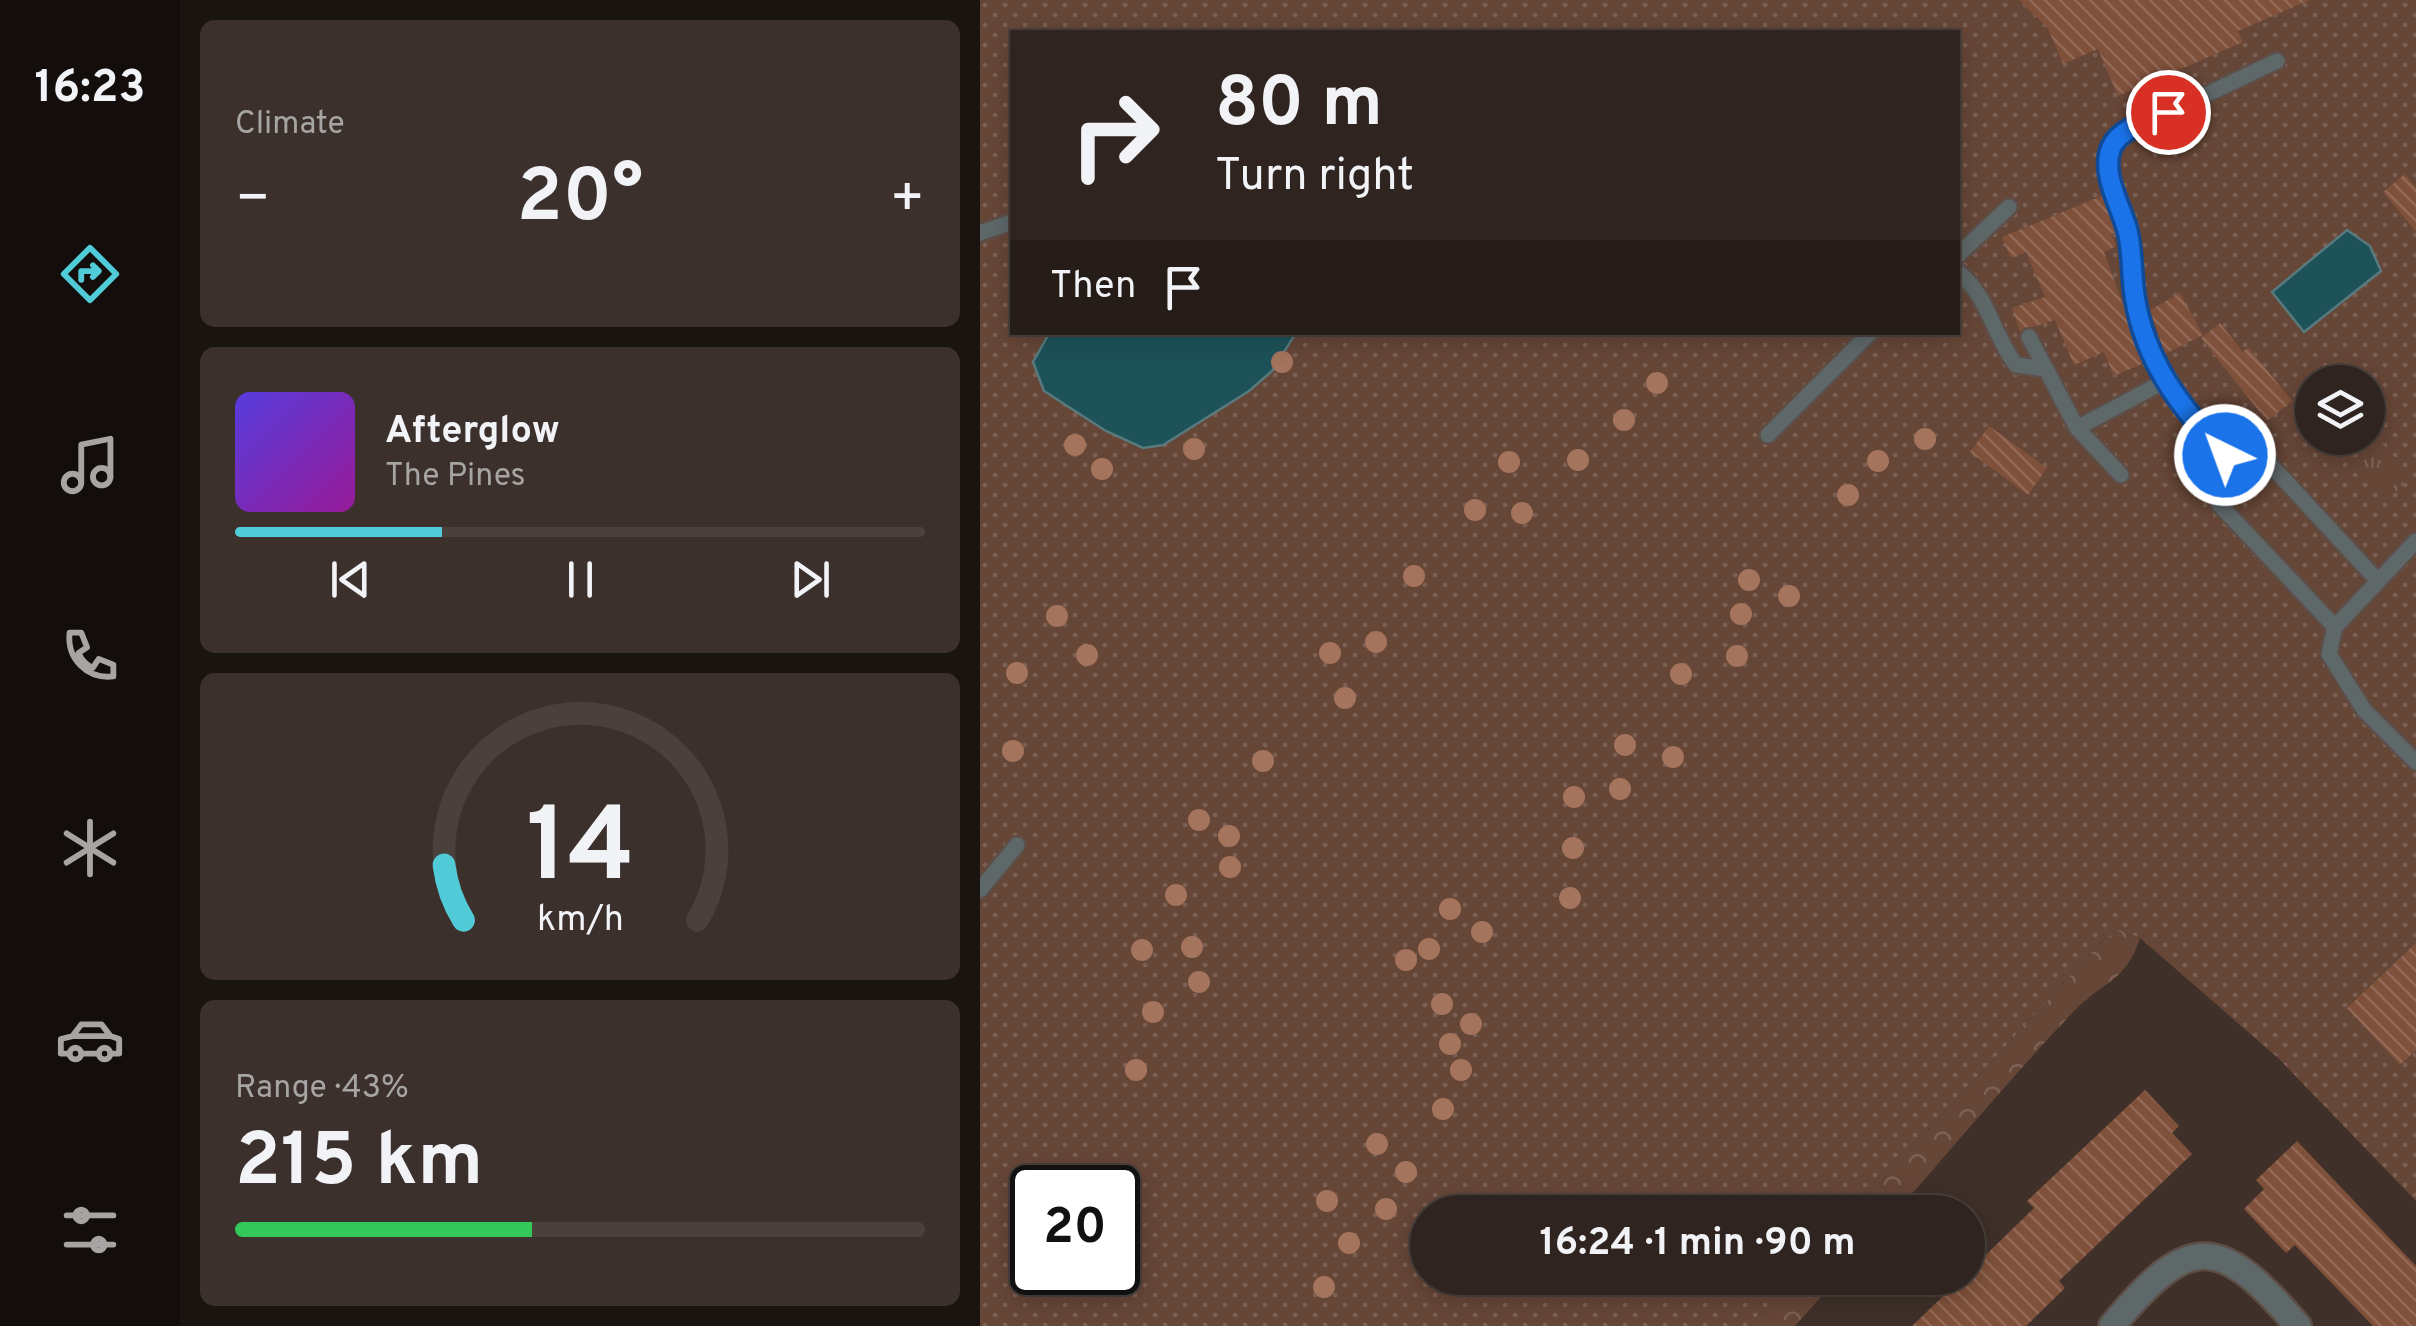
<!DOCTYPE html>
<meta charset="utf-8">
<style>
:root{--surface:#2f241f;--page:#3b302c;--text:#f1f3f6;--muted:#a7a4a4;--line:#4a413d;--accent:#52cbd9}
body{margin:0;font-family:Overpass,sans-serif;background:var(--page);color:var(--text);height:100vh;display:flex;flex-direction:column;font-size:38px;white-space:nowrap}
*{box-sizing:border-box;margin:0}
p{font-size:32px;color:var(--muted)}
.icon{flex:none;width:55px;height:55px;fill:none;stroke:currentColor;stroke-width:2;stroke-linecap:round;stroke-linejoin:round}
.map{position:relative;flex:1;overflow:hidden}
.drawer{display:flex;flex-direction:column;gap:20px;padding:20px;background:#1a1411;width:800px}
.drawer>*{flex:none}
.hud{position:absolute;left:30px;top:30px;width:950px;height:305px;border-radius:0px;box-shadow:0 5px 25px #0003,0 0 0 2px var(--line);background:#2f241f;color:var(--text);overflow:hidden}
.controls{position:absolute;left:1315px;top:365px;display:grid;gap:20px}
.controls a{display:grid;place-items:center;width:90px;height:90px;border-radius:50%;background:var(--surface);box-shadow:0 5px 25px #0003,0 0 0 2px var(--line);font-size:50px}
.speed{position:absolute;left:30px;top:1165px;display:flex;gap:20px;font-size:50px;font-weight:700;text-align:center}
.speed>*{display:grid;place-content:center;width:130px;height:130px;border-radius:50%;background:var(--surface);box-shadow:0 5px 25px #0003,0 0 0 2px var(--line);line-height:1}
.speed .limit{border:5px solid #111;border-radius:15px;background:#fff;color:#111}
.pin{position:absolute;display:grid;place-items:center;width:85px;height:85px;color:#fff;margin:-42px;border:5px solid #fff;border-radius:50%;box-shadow:0 2px 10px #0007}
.me{position:absolute;width:110px;margin:-55px;rotate:318deg;stroke-linejoin:round;filter:drop-shadow(0 0 8px #0008)}
.turn{display:flex;align-items:center;gap:35px;height:210px;padding:0 40px;font-size:45px}
.turn .icon{width:130px;height:130px;stroke-width:2.5}
.turn b{display:block;font-size:70px;line-height:85px}
.then{display:flex;align-items:center;height:95px;padding:0 40px;background:#0003;gap:20px;font-size:38px}
.big{font-size:75px;font-weight:700;line-height:1.1}
.drawer .widget{flex:1;display:flex;flex-direction:column;justify-content:center;gap:15px;min-width:0;padding:0 35px;border-radius:15px;background:var(--page)}
.drawer .dial{align-items:center;gap:0}
.dial svg{height:260px;overflow:visible;fill:none;stroke:var(--line);stroke-width:7;stroke-linecap:round;text-anchor:middle}
.dial text{fill:var(--text);stroke:none}
.song{display:flex;align-items:center;gap:30px}
.cover{width:120px;height:120px;border-radius:15px;background:linear-gradient(135deg,hsl(250 70% 55%),hsl(300 70% 35%))}
.played{height:10px;border-radius:5px;background:linear-gradient(90deg,var(--accent) 30%,var(--line) 30%)}
.keys{display:flex;justify-content:space-around;direction:ltr}
.heat{display:flex;justify-content:space-between;align-items:center;font-size:55px;direction:ltr}
.charge{height:15px;border-radius:8px;background:linear-gradient(90deg,#34c759 43%,var(--line) 0)}
.trip{position:absolute;left:430px;top:1195px;width:575px;height:100px;border-radius:50px;background:var(--surface);box-shadow:0 5px 25px #0003,0 0 0 2px var(--line);font-weight:700;line-height:100px;text-align:center}
main{display:flex;flex:1;min-height:0}
.tab-bar{display:flex;flex-direction:column;width:180px;justify-content:space-around;align-items:center;background:#130e0c;color:var(--muted)}
.tab-bar .icon{width:70px;height:70px}
.tab-bar .on{color:var(--accent)}
.tab-bar b{font-size:45px;color:var(--text)}
.map>svg:first-child{display:block}
.grass{fill:url(#grass-dots);fill-rule:evenodd}
.forest{fill:url(#forest-crowns)}
.park{fill:url(#park-tufts)}
.water{fill:#1c5258;stroke:#587a7e;stroke-width:2.5}
.building{fill:url(#building-back-hatch)}
.lines{fill:none;stroke-linecap:round;stroke-linejoin:round}
.lane-casing{stroke:#5d4e48;stroke-width:20}
.street-casing{stroke:#5d4e48;stroke-width:30}
.lane{stroke:#5f6869;stroke-width:15}
.street{stroke:#5f6869;stroke-width:25}
.tree{fill:#a4745d}
.route-casing{stroke:#114b97;stroke-width:25}
.route{stroke:#1a73e8;stroke-width:18}
</style>
<main>
<nav class="tab-bar">
<b>16:23</b>
<svg class="icon on" aria-label="directions" viewBox="0 0 24 24"><path d="M12 3l9 9-9 9-9-9zM9 14v-3h6M13 9l2 2-2 2"/></svg>
<svg class="icon" aria-label="music" viewBox="0 0 24 24"><path d="M9 18V5l10-2v13"/><circle cx="6" cy="18" r="3"/><circle cx="16" cy="16" r="3"/></svg>
<svg class="icon" aria-label="phone" viewBox="0 0 24 24"><path d="M5 4h4l2 5-3 2q2 4 5 5l2-3 5 2v4C11 20 4 13 5 4z"/></svg>
<svg class="icon" aria-label="climate" viewBox="0 0 24 24"><path d="M12 3v18M4 7l16 10M4 17L20 7"/></svg>
<svg class="icon" aria-label="car" viewBox="0 0 24 24"><path d="M5 17H2v-5l4-1 3-4h7l3 4 3 1v5h-3M9 17h6M6 11h13"/><circle cx="7" cy="17" r="2"/><circle cx="17" cy="17" r="2"/></svg>
<svg class="icon" aria-label="filters" viewBox="0 0 24 24"><path d="M4 7h16M4 17h16"/><circle cx="9" cy="7" r="2"/><circle cx="15" cy="17" r="2"/></svg>
</nav>
<section class="drawer">
<div class="widget"><p>Climate</p>
<div class="heat"><a>−</a><b class="big">20°</b><a>+</a></div>
</div>
<div class="widget">
<div class="song"><i class="cover"></i><div><b>Afterglow</b><p>The Pines</p></div></div>
<div class="played"></div>
<div class="keys"><svg class="icon" aria-label="previous" viewBox="0 0 24 24"><path d="M18 5L8 12l10 7zM5 5v14"/></svg><svg class="icon" aria-label="pause" viewBox="0 0 24 24"><path d="M8 5v14M16 5v14"/></svg><svg class="icon" aria-label="next" viewBox="0 0 24 24"><path d="M6 5l10 7-10 7zM19 5v14"/></svg></div>
</div>
<div class="widget dial"><svg viewBox="0 0 100 80">
<path d="M14 69A42 42 0 1 1 86 69"/>
<path d="M14 69A42 42 0 0 1 8 52" stroke="#52cbd9"/>
<text x="50" y="56" font-size="32" font-weight="700">14</text>
<text x="50" y="72" font-size="11">km/h</text>
</svg></div>
<div class="widget"><p>Range · 43%</p><b class="big">215 km</b><div class="charge"></div></div>
</section>
<div class="map">
<svg width="1436" height="1326" viewBox="0 0 1436 1326">
<defs>
<pattern id="grass-dots" width="8" height="8" patternUnits="userSpaceOnUse" patternTransform="scale(2.5)"><rect width="8" height="8" fill="#664637"/><path d="M2 2h.1M6 6h.1" fill="none" stroke="#7c6053" stroke-width="1.8" stroke-linecap="round"/></pattern>
<pattern id="forest-crowns" width="20" height="18" patternUnits="userSpaceOnUse" patternTransform="scale(2.5)"><rect width="20" height="18" fill="#664637"/><path d="M2 6a3 3 0 1 1 6 0M12 15a3 3 0 1 1 6 0" fill="none" stroke="#7c6053"/></pattern>
<pattern id="park-tufts" width="24" height="20" patternUnits="userSpaceOnUse" patternTransform="scale(2.5)"><rect width="24" height="20" fill="#664637"/><path d="M3 7l-1-3M5 7V3M7 7l1-3M15 17l-1-3M17 17v-4M19 17l1-3" fill="none" stroke="#7c6053"/></pattern>
<pattern id="building-back-hatch" width="6" height="6" patternUnits="userSpaceOnUse" patternTransform="scale(2.5)"><rect width="6" height="6" fill="#7f513a"/><path d="M-1 5l2 2M0 0l6 6M5-1l2 2" fill="none" stroke="#916956"/></pattern>
</defs>
<rect width="100%" height="100%" fill="#3f3029"/>
<!-- grass -->
<path class="grass" d="M0,0h1436v1201l-138,-143 -138,-120 -21,-8 -16,10 -250,272h-425v66h365l-44,48h-769zM32,32h946v300h-946zM1332,382h56v56h-56zM52,1188h86v84h-86z"/>
<!-- forest -->
<g class="forest">
<path d="M1139,930l21,8c-14,44 -37,43 -65,72 -62,65 -120,135 -179,202h-43l250,-272z"/>
<polygon points="813,1278 858,1278 815,1326 769,1326"/>
</g>
<!-- park -->
<polygon class="park" points="1399,440 1432,477 1406,500 1374,463"/>
<!-- water -->
<g class="water">
<polygon points="1367,230 1390,246 1401,271 1324,332 1292,292"/>
<polygon points="70,332 316,332 316,333 292,371 269,391 183,445 163,448 126,431 64,391 53,362"/>
</g>
<!-- building -->
<g class="building">
<polygon points="1039,0 1330,0 1258,31 1263,42 1138,96 1118,49 1083,64 1068,28"/>
<polygon points="1425,174 1436,188 1436,232 1403,192"/>
<polygon points="1124,195 1136,232 1131,234 1136,246 1124,252 1164,363 1134,376 1124,352 1094,365 1075,320 1040,331 1032,308 1065,297 1046,252 1031,258 1022,237"/>
<polygon points="1200,293 1223,335 1185,354 1170,310"/>
<polygon points="1240,323 1263,352 1268,347 1312,401 1287,421 1221,338"/>
<polygon points="1009,426 1067,468 1048,495 990,452"/>
<polygon points="1436,943 1436,1050 1420,1065 1367,1008"/>
<polygon points="1165,1090 1199,1126 1192,1133 1212,1154 1079,1281 1085,1288 1046,1326 932,1326 982,1278 988,1278 988,1272 1054,1208 1047,1201"/>
<polygon points="1317,1141 1436,1266 1436,1326 1393,1326 1315,1245 1306,1253 1264,1209 1284,1189 1276,1180"/>
</g>
<g class="lines">
<!-- lane casing -->
<g class="lane-casing">
<g id="lane">
<polyline points="0,233 32,222"/>
<polyline points="978,255 1029,207"/>
<path d="M978,272c30,23 35,63 58,93l30,4"/>
<polyline points="1049,337 1097,428 1185,381"/>
<polyline points="1097,428 1141,475"/>
<polyline points="788,435 891,332"/>
<path d="M1266,478c-51,-55 -94,-99 -110,-175 -5,-23 -3,-47 -8,-70 -9,-34 -29,-62 -11,-96l160,-76"/>
<polyline points="1436,541 1355,627 1349,654 1384,710 1436,762"/>
<polyline points="1355,627 1239,504 1286,460 1397,580"/>
<polyline points="0,890 37,845"/>
</g>
</g>
<!-- street casing -->
<g class="street-casing">
<path id="street" d="M1132,1326c77,-93 107,-93 186,0"/>
</g>
<!-- lane -->
<use href="#lane" class="lane"/>
<!-- street -->
<use href="#street" class="street"/>
</g>
<!-- trees -->
<g class="tree">
<circle cx="302" cy="362" r="11"/>
<circle cx="677" cy="383" r="11"/>
<circle cx="644" cy="420" r="11"/>
<circle cx="945" cy="439" r="11"/>
<circle cx="95" cy="445" r="11"/>
<circle cx="214" cy="449" r="11"/>
<circle cx="598" cy="460" r="11"/>
<circle cx="898" cy="461" r="11"/>
<circle cx="529" cy="462" r="11"/>
<circle cx="122" cy="469" r="11"/>
<circle cx="868" cy="495" r="11"/>
<circle cx="495" cy="510" r="11"/>
<circle cx="542" cy="513" r="11"/>
<circle cx="434" cy="576" r="11"/>
<circle cx="769" cy="580" r="11"/>
<circle cx="809" cy="596" r="11"/>
<circle cx="761" cy="614" r="11"/>
<circle cx="77" cy="616" r="11"/>
<circle cx="396" cy="642" r="11"/>
<circle cx="350" cy="653" r="11"/>
<circle cx="107" cy="655" r="11"/>
<circle cx="757" cy="656" r="11"/>
<circle cx="37" cy="673" r="11"/>
<circle cx="701" cy="674" r="11"/>
<circle cx="365" cy="698" r="11"/>
<circle cx="645" cy="745" r="11"/>
<circle cx="33" cy="751" r="11"/>
<circle cx="693" cy="757" r="11"/>
<circle cx="283" cy="761" r="11"/>
<circle cx="640" cy="789" r="11"/>
<circle cx="594" cy="797" r="11"/>
<circle cx="219" cy="820" r="11"/>
<circle cx="249" cy="836" r="11"/>
<circle cx="593" cy="848" r="11"/>
<circle cx="250" cy="867" r="11"/>
<circle cx="196" cy="895" r="11"/>
<circle cx="590" cy="898" r="11"/>
<circle cx="470" cy="909" r="11"/>
<circle cx="502" cy="932" r="11"/>
<circle cx="212" cy="947" r="11"/>
<circle cx="449" cy="949" r="11"/>
<circle cx="162" cy="950" r="11"/>
<circle cx="426" cy="960" r="11"/>
<circle cx="219" cy="982" r="11"/>
<circle cx="462" cy="1004" r="11"/>
<circle cx="173" cy="1012" r="11"/>
<circle cx="491" cy="1024" r="11"/>
<circle cx="470" cy="1044" r="11"/>
<circle cx="156" cy="1070" r="11"/>
<circle cx="481" cy="1070" r="11"/>
<circle cx="463" cy="1109" r="11"/>
<circle cx="397" cy="1144" r="11"/>
<circle cx="426" cy="1172" r="11"/>
<circle cx="347" cy="1201" r="11"/>
<circle cx="406" cy="1209" r="11"/>
<circle cx="369" cy="1243" r="11"/>
<circle cx="344" cy="1287" r="11"/>
</g>
<g class="lines">
<!-- route casing -->
<g class="route-casing">
<path id="route" d="M1188,112c-18,8 -49,16 -57,36 -10,26 9,56 16,81 6,22 4,46 8,69 10,64 47,111 90,157"/>
</g>
<!-- route -->
<use href="#route" class="route"/>
</g>
</svg>
<div class="controls">
<a><svg class="icon" aria-label="layers" viewBox="0 0 24 24"><path d="M12 4l9 5-9 5-9-5zM3 14l9 5 9-5"/></svg></a>
</div>
<div class="speed"><div class="limit">20</div></div>
<div class="pin" style="left:1188px;top:112px;background:#d93025"><svg class="icon" aria-label="arrive" viewBox="0 0 24 24"><path d="M6 21V4h12l-3 4 3 4H6"/></svg></div>
<svg class="me" style="left:1245px;top:455px" viewBox="-20 -20 40 40"><circle r="17" fill="#1a73e8" stroke="#fff" stroke-width="3"/><path d="M0-11L8 9 0 5-8 9z" fill="#fff"/></svg>
<div class="trip">16:24 · 1 min · 90 m</div>
<div class="hud">
<div class="turn"><svg class="icon" aria-label="right" viewBox="0 0 24 24"><path d="M7 20v-9h11M14 6l5 5-5 5"/></svg><div><b>80 m</b>Turn right</div></div>
<div class="then">Then<svg class="icon" aria-label="arrive" viewBox="0 0 24 24"><path d="M6 21V4h12l-3 4 3 4H6"/></svg></div>
</div>
</div>
</main>
